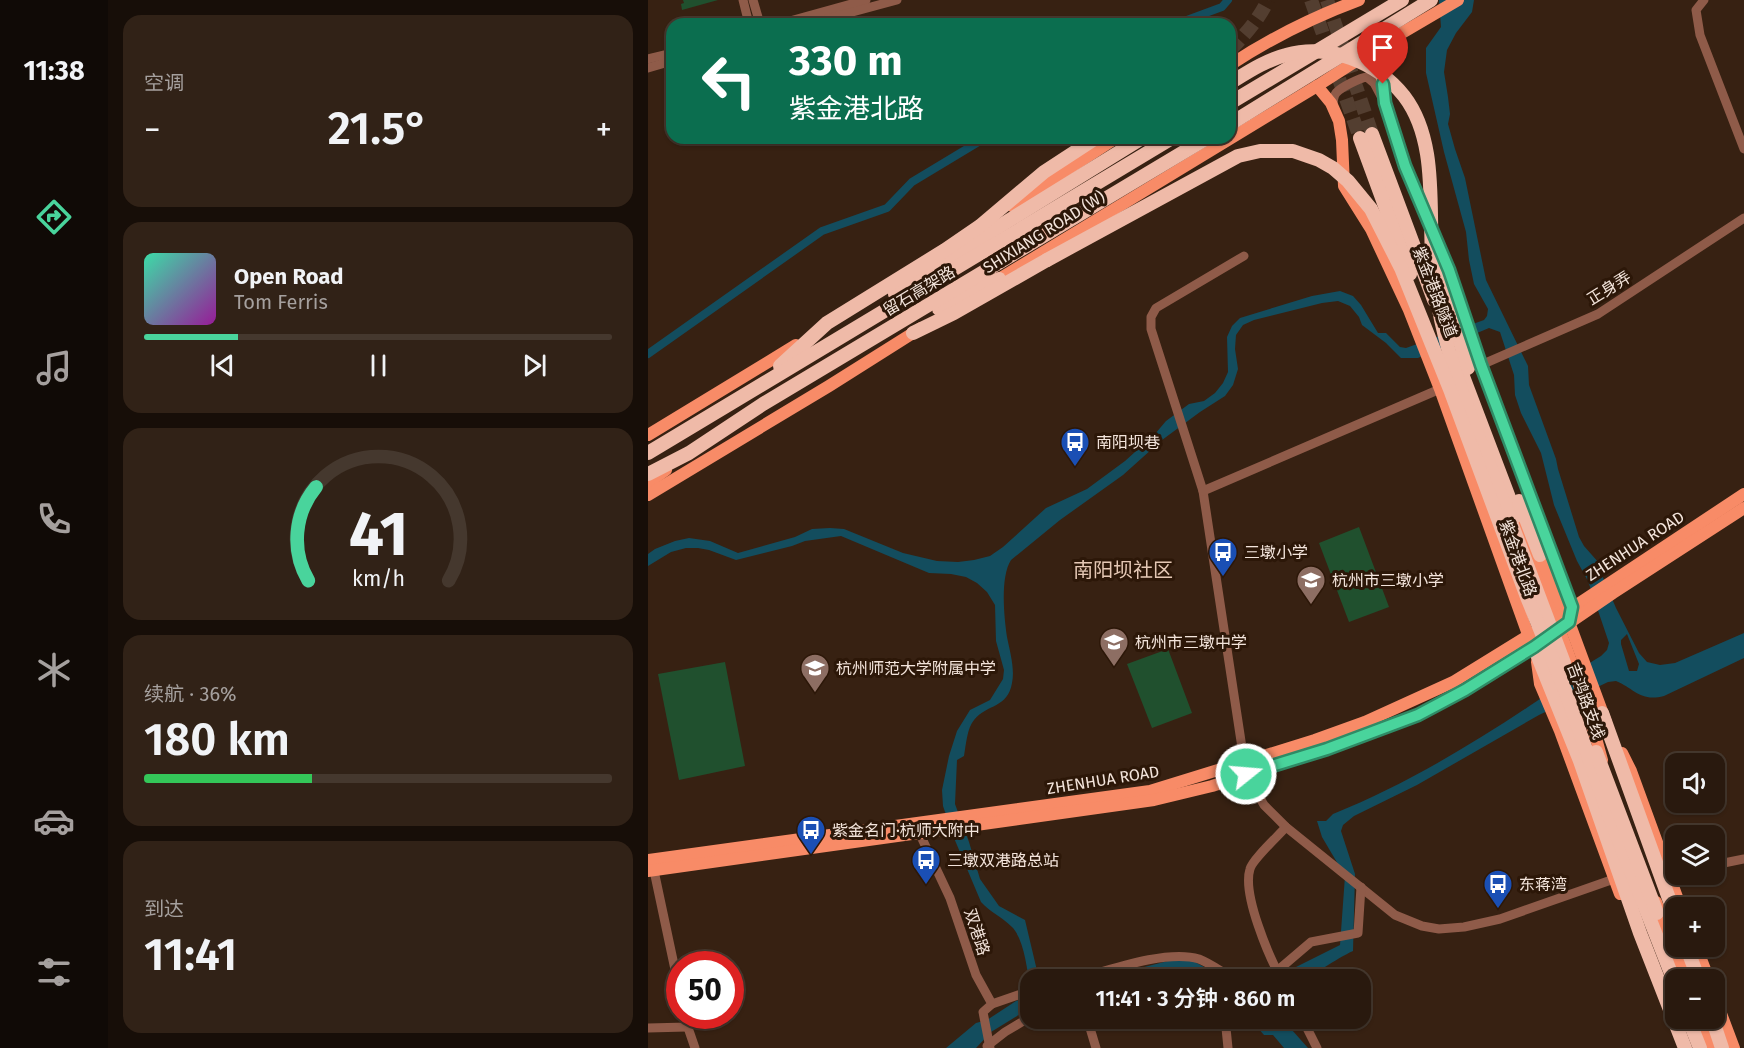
<!DOCTYPE html>
<html lang="zh">
<meta charset="utf-8">
<style>
:root{--surface:#29190e;--page:#312217;--text:#f1f3f6;--muted:#a5a09e;--line:#45382e;--accent:#49d49c}
body{margin:0;font-family:"Fira Sans","Noto Sans SC",sans-serif;background:var(--page);color:var(--text);height:100vh;display:flex;flex-direction:column;font-size:22px;white-space:nowrap}
*{box-sizing:border-box;margin:0}
p{font-size:20px;color:var(--muted)}
.icon{flex:none;width:33px;height:33px;fill:none;stroke:currentColor;stroke-width:2;stroke-linecap:round;stroke-linejoin:round}
.map{position:relative;flex:1;overflow:hidden}
.panel{display:flex;flex-direction:column;gap:15px;padding:15px;background:#170e08;width:540px}
.panel>*{flex:none}
.hud{position:absolute;left:18px;top:18px;width:570px;height:126px;border-radius:18px;box-shadow:0 2px 4px #0004,0 0 0 2px var(--line);background:#0b6e4f;color:#fff;overflow:hidden}
.buttons{position:absolute;left:1017px;top:753px;display:grid;gap:12px}
.buttons a{display:grid;place-items:center;width:60px;height:60px;border-radius:12px;background:var(--surface);box-shadow:0 2px 4px #0004,0 0 0 2px var(--line);font-size:30px}
.speed{position:absolute;left:18px;top:951px;display:flex;gap:12px;font-size:30px;font-weight:700;text-align:center}
.speed>*{display:grid;place-content:center;width:78px;height:78px;border-radius:50%;background:var(--surface);box-shadow:0 2px 4px #0004,0 0 0 2px var(--line);line-height:1}
.speed .limit{border:9px solid #d22;background:#fff;color:#111}
.pin{position:absolute;display:grid;place-items:center;width:51px;height:51px;color:#fff;margin:-62px -26px;border-radius:50% 50% 50% 0;rotate:-45deg;box-shadow:0 0 6px #0007}
.pin .icon{rotate:45deg}
.me{position:absolute;width:66px;margin:-33px;rotate:73deg;stroke-linejoin:round;filter:drop-shadow(0 0 4px #0008)}
.turn{display:flex;align-items:center;gap:21px;height:126px;padding:0 24px;font-size:27px}
.turn .icon{width:78px;height:78px;stroke-width:2.5}
.turn b{display:block;font-size:42px;line-height:51px}
.big{font-size:45px;font-weight:600;line-height:1.1}
.panel .widget{flex:1;display:flex;flex-direction:column;justify-content:center;gap:9px;min-width:0;padding:0 21px;border-radius:18px;background:var(--page)}
.panel .dial{align-items:center;gap:0}
.dial svg{height:156px;overflow:visible;fill:none;stroke:var(--line);stroke-width:7;stroke-linecap:round;text-anchor:middle}
.dial text{fill:var(--text);stroke:none}
.song{display:flex;align-items:center;gap:18px}
.cover{width:72px;height:72px;border-radius:9px;background:linear-gradient(135deg,hsl(160 70% 55%),hsl(300 70% 35%))}
.played{height:6px;border-radius:3px;background:linear-gradient(90deg,var(--accent) 20%,var(--line) 20%)}
.keys{display:flex;justify-content:space-around;direction:ltr}
.heat{display:flex;justify-content:space-between;align-items:center;font-size:33px;direction:ltr}
.charge{height:9px;border-radius:4px;background:linear-gradient(90deg,#34c759 36%,var(--line) 0)}
.trip{position:absolute;left:372px;top:969px;width:351px;height:60px;border-radius:18px;background:var(--surface);box-shadow:0 2px 4px #0004,0 0 0 2px var(--line);font-weight:600;line-height:60px;text-align:center}
main{display:flex;flex:1;min-height:0}
.tab-bar{display:flex;flex-direction:column;width:108px;justify-content:space-around;align-items:center;background:#100a06;color:var(--muted)}
.tab-bar .icon{width:42px;height:42px}
.tab-bar .selected{color:var(--accent)}
.tab-bar b{font-size:27px;color:var(--text)}
.map>svg:first-child{display:block}
.green{fill:#20502e}
.water{fill:#134d5e;fill-rule:evenodd}
.lines{fill:none;stroke-linecap:round;stroke-linejoin:round}
.canal{stroke:#134d5e;stroke-width:8}
.highway-tunnel{stroke:#533e30;stroke-width:14;stroke-dasharray:14 7;stroke-linecap:butt}
.minor{stroke:#8f5b49;stroke-width:9}
.major{stroke:#f88b67;stroke-width:12}
.highway{stroke:#efbaa8;stroke-width:14}
.highway-bridge{stroke:#efbaa8;stroke-width:14}
.route-casing{stroke:#2f8a65;stroke-width:15}
.route{stroke:#49d49c;stroke-width:10}
.labels{text-anchor:middle;dominant-baseline:central;stroke-width:6;stroke-linejoin:round;paint-order:stroke}
.street-label{font-size:16px;fill:#f3e4db;stroke:#2c1708}
.poi-label{font-size:16px;fill:#f3e4db;stroke:#2c1708;text-anchor:start}
.quarter-label{font-size:20px;fill:#e4c7b4;stroke:#2c1708}
</style>
<main>
<nav class="tab-bar">
<b>11:38</b>
<svg class="icon selected" aria-label="directions" viewBox="0 0 24 24"><path d="M12 3l9 9-9 9-9-9zM9 14v-3h6M13 9l2 2-2 2"/></svg>
<svg class="icon" aria-label="music" viewBox="0 0 24 24"><path d="M9 18V5l10-2v13"/><circle cx="6" cy="18" r="3"/><circle cx="16" cy="16" r="3"/></svg>
<svg class="icon" aria-label="phone" viewBox="0 0 24 24"><path d="M5 4h4l2 5-3 2q2 4 5 5l2-3 5 2v4C11 20 4 13 5 4z"/></svg>
<svg class="icon" aria-label="climate" viewBox="0 0 24 24"><path d="M12 3v18M4 7l16 10M4 17L20 7"/></svg>
<svg class="icon" aria-label="car" viewBox="0 0 24 24"><path d="M5 17H2v-5l4-1 3-4h7l3 4 3 1v5h-3M9 17h6M6 11h13"/><circle cx="7" cy="17" r="2"/><circle cx="17" cy="17" r="2"/></svg>
<svg class="icon" aria-label="filters" viewBox="0 0 24 24"><path d="M4 7h16M4 17h16"/><circle cx="9" cy="7" r="2"/><circle cx="15" cy="17" r="2"/></svg>
</nav>
<section class="panel">
<div class="widget"><p>空调</p>
<div class="heat"><a>−</a><b class="big">21.5°</b><a>+</a></div>
</div>
<div class="widget">
<div class="song"><i class="cover"></i><div><b>Open Road</b><p>Tom Ferris</p></div></div>
<div class="played"></div>
<div class="keys"><svg class="icon" aria-label="previous" viewBox="0 0 24 24"><path d="M18 5L8 12l10 7zM5 5v14"/></svg><svg class="icon" aria-label="pause" viewBox="0 0 24 24"><path d="M8 5v14M16 5v14"/></svg><svg class="icon" aria-label="next" viewBox="0 0 24 24"><path d="M6 5l10 7-10 7zM19 5v14"/></svg></div>
</div>
<div class="widget dial"><svg viewBox="0 0 100 80">
<path d="M14 69A42 42 0 1 1 86 69"/>
<path d="M14 69A42 42 0 0 1 18 21" stroke="#49d49c"/>
<text x="50" y="56" font-size="32" font-weight="700">41</text>
<text x="50" y="72" font-size="11">km/h</text>
</svg></div>
<div class="widget"><p>续航 · 36%</p><b class="big">180 km</b><div class="charge"></div></div>
<div class="widget"><p>到达</p><b class="big">11:41</b></div>
</section>
<div class="map">
<svg width="1096" height="1048" viewBox="0 0 1096 1048">
<rect width="100%" height="100%" fill="#372112"/>
<!-- green -->
<g class="green">
<polygon points="35,0 70,0 34,10 33,4 36,3"/>
<polygon points="711,527 741,607 701,622 671,543"/>
<polygon points="520,649 544,713 504,728 479,664"/>
<polygon points="77,662 97,766 31,780 10,674"/>
</g>
<!-- water -->
<g class="water">
<path d="M791,0h35l-2,12 -16,21 -9,17 -3,22 4,25 2,17 -2,10 7,25 10,29 21,102 42,86 1,19 27,74 2,10 21,68 5,9 15,17 2,10 15,35 23,45 8,9 13,3 15,-2 69,-30v25l-80,38c-24,6 -29,-7 -48,-15l-8,1 -69,33 -122,70 -63,31 -11,9 -2,6 14,43 -2,77c-18,8 -38,25 -56,28 -8,2 -17,0 -25,0l68,-34 5,-69 -23,-39 -5,-16h9l7,-7c72,-29 140,-70 204,-113 21,-15 42,-32 64,-45l6,-6 2,-7 -21,-62 -11,-20 -23,-56 -13,-52 -20,-40 -6,-18 -1,-20 -14,-43 -11,-4 -71,30h-17l-15,-15 -24,-18 -3,-8 -9,-11 -12,-5 -16,2 -68,17 -11,5 -7,10 -1,14 3,20 -5,16 -8,11 -25,16 -38,28 -39,35 -63,45 -49,40c-11,17 -7,57 -4,77 3,15 8,32 5,46 -4,25 -25,21 -38,37 -7,8 -8,25 -10,36l-7,4 -2,44 14,38 11,37 19,27 26,14 14,59 -9,1v6c-3,-17 -6,-47 -18,-59 -10,-10 -22,-15 -31,-25l-27,-64 -11,-32 -1,-16 7,-34 8,-25 13,-21 20,-10 13,-21 1,-9 -8,-29 -1,-36 -8,-13 -10,-9 -11,-6 -15,-3 -22,-1 -88,-37 -36,5 -13,5 -56,14 -27,-10 -11,-2h-12l-15,4 -23,14v-12l7,-5 20,-8 14,-3 21,3 28,12 57,-16 17,-8 18,-1 14,1 59,24 34,8 21,1 16,-2 16,-4 13,-9 43,-39 41,-19 38,-28 30,-27 11,-13 23,-17 15,-3 11,-8 8,-10 5,-11 -1,-35 5,-11 8,-8 72,-22 28,-5 13,5 8,9 17,28h8l14,14 6,1 78,-28 3,-4 1,-7 -14,-25 -5,-24 -3,-28 -22,-80 -18,-79v-25l15,-21zM979,634l12,30 -2,7h-8l-8,-27v-4z"/>
<polygon points="520,961 545,961 578,979 550,979 540,976 510,977 498,980 445,980"/>
<polygon points="382,996 382,1008 343,1032 328,1048 298,1048 328,1023 339,1020 368,1001"/>
<polygon points="602,1019 637,1019 644,1030 660,1048 636,1048 625,1035 616,1035"/>
</g>
<g class="lines">
<!-- canal -->
<g class="canal">
<polyline points="528,24 574,7 580,0"/>
<polyline points="0,354 174,231 239,208 264,182 337,138"/>
</g>
<!-- highway-tunnel -->
<g class="highway-tunnel">
<polyline points="663,0 712,138"/>
<polyline points="679,0 724,134"/>
<path d="M582,50c15,-15 29,-31 38,-50"/>
</g>
<!-- minor -->
<g class="minor">
<polyline points="95,0 101,24"/>
<polyline points="105,0 112,24"/>
<polyline points="1056,0 1048,10 1052,35 1096,149"/>
<polyline points="131,24 218,0"/>
<polyline points="160,24 249,0"/>
<polyline points="0,59 24,53"/>
<polyline points="0,68 24,61"/>
<path d="M685,107c0,-4 0,-10 3,-14 5,-6 24,-15 31,-16l7,6 8,15"/>
<polyline points="596,256 508,308 503,317 503,329 555,491 598,774 616,805 638,827 747,915 774,926 791,929 816,927 852,919 966,879"/>
<polyline points="833,365 950,314 1096,218"/>
<polyline points="555,491 792,389"/>
<polyline points="269,828 302,898 328,975 344,1004 335,1012 342,1048"/>
<polyline points="1066,865 1096,859"/>
<polyline points="5,866 32,993"/>
<path d="M426,980c33,-9 92,-31 125,-21 13,5 25,15 37,21"/>
<polyline points="611,980 629,971 663,942 710,933 713,887"/>
<path d="M634,980c-13,-23 -40,-86 -32,-111 2,-9 28,-33 36,-42"/>
<polyline points="344,1004 382,991"/>
<polyline points="36,1016 47,1048"/>
<polyline points="439,1018 448,1048"/>
<polyline points="577,1018 580,1048"/>
<polyline points="654,1018 669,1048"/>
<polyline points="0,1028 39,1027"/>
<polyline points="339,1046 357,1032 382,1017"/>
</g>
<!-- major -->
<g class="major">
<polyline points="730,47 737,103 757,166 801,271 832,363 924,607 921,622 958,722"/>
<path d="M582,65c41,-27 83,-48 129,-65"/>
<polyline points="669,86 683,103 691,121 694,140 696,186 723,229 761,310 792,389 882,640"/>
<polyline points="364,206 468,138"/>
<polyline points="343,284 669,86 730,47 810,0"/>
<polyline points="0,435 148,345"/>
<polyline points="0,483 18,470"/>
<polyline points="0,495 181,386 273,328"/>
<path d="M868,516c30,80 64,160 86,244"/>
<polyline points="892,555 919,619"/>
<polyline points="889,662 892,684 912,731 972,894"/>
<polyline points="974,753 983,771 1033,908"/>
<polyline points="0,860 502,791 667,740 717,722 805,682 909,618 1096,494"/>
<polyline points="0,871 506,800 564,786 679,749 770,715 817,690 886,647 965,593 1096,508"/>
<polyline points="1008,902 1038,980"/>
<polyline points="1048,946 1061,980"/>
<polyline points="1066,995 1086,1048"/>
<polyline points="1053,1018 1064,1048"/>
</g>
<!-- highway -->
<g class="highway">
<polyline points="582,103 754,0"/>
<polyline points="582,124 783,0"/>
<polyline points="724,134 786,300"/>
<polyline points="712,138 762,274"/>
<polyline points="247,294 331,239 494,138"/>
<polyline points="291,309 351,279"/>
<polyline points="265,333 306,313 399,260"/>
<polyline points="810,335 820,368"/>
<polyline points="808,358 868,516"/>
<polyline points="132,366 179,323 297,250 332,226 396,172 448,138"/>
<polyline points="0,453 524,138"/>
<polyline points="0,474 41,453 115,404 559,138"/>
<polyline points="871,501 892,555"/>
<polyline points="886,647 932,761 992,933 1037,1048"/>
<polyline points="954,713 1028,918"/>
<polyline points="1038,946 1051,980"/>
<polyline points="1040,1018 1052,1048"/>
<polyline points="1064,1018 1074,1048"/>
</g>
<!-- highway-bridge -->
<g class="highway-bridge">
<path d="M582,83c18,-11 36,-23 56,-28 43,-12 91,7 118,41 33,43 25,107 28,158 4,77 32,147 60,218 24,64 48,128 72,191"/>
<polyline points="793,258 797,286 810,335"/>
<polyline points="399,260 590,156 612,151 645,151 671,160 685,168 700,181 723,209 753,268 803,392 879,597 919,695 959,810 1028,986"/>
<polyline points="948,752 1009,913"/>
</g>
</g>
<g class="lines">
<!-- route casing -->
<g class="route-casing">
<polyline id="route" points="598,774 679,749 770,715 817,690 886,647 921,622 924,607 833,365 801,270 757,166 737,103 735,84"/>
</g>
<!-- route -->
<use href="#route" class="route"/>
</g>
<!-- icons -->
<defs>
<g id="bus-pin" transform="scale(1.5)"><path d="M0 17L-7.5 6A9.5 9.5 0 1 1 7.5 6Z" fill="#1a4fb4" stroke="#2c1708"/><path d="M-5-6H5V4H4V6H2V4H-2V6H-4V4H-5ZM-3.5-4V0h7V-4ZM-3.5 1.2v1.5H-2V1.2ZM2 1.2v1.5H3.5V1.2Z" fill="#fff"/></g>
<g id="school-pin" transform="scale(1.5)"><path d="M0 17L-7.5 6A9.5 9.5 0 1 1 7.5 6Z" fill="#8d6e63" stroke="#2c1708"/><path d="M0-5L7-2L0 1L-7-2ZM-4 1L0 2.5L4 1V4Q0 6-4 4Z" fill="#fff"/></g>
</defs>
<g fill-rule="evenodd">
<use href="#bus-pin" x="427" y="442"/>
<use href="#bus-pin" x="575" y="552"/>
<use href="#school-pin" x="663" y="580"/>
<use href="#school-pin" x="466" y="642"/>
<use href="#school-pin" x="167" y="668"/>
<use href="#bus-pin" x="163" y="830"/>
<use href="#bus-pin" x="278" y="860"/>
<use href="#bus-pin" x="850" y="884"/>
</g>
<g class="labels">
<!-- street labels -->
<g class="street-label">
<text transform="translate(396 232) rotate(-32)">SHIXIANG ROAD (W)</text>
<text transform="translate(961 288) rotate(-32)">正身弄</text>
<text transform="translate(271 291) rotate(-31)">留石高架路</text>
<text transform="translate(787 292) rotate(69)">紫金港路隧道</text>
<text transform="translate(987 546) rotate(-33)">ZHENHUA ROAD</text>
<text transform="translate(870 558) rotate(70)">紫金港北路</text>
<text transform="translate(938 701) rotate(70)">吉鸿路支线</text>
<text transform="translate(455 780) rotate(-9)">ZHENHUA ROAD</text>
<text transform="translate(329 932) rotate(72)">双港路</text>
</g>
<!-- poi labels -->
<g class="poi-label">
<text x="448" y="442">南阳坝巷</text>
<text x="596" y="552">三墩小学</text>
<text x="684" y="580">杭州市三墩小学</text>
<text x="487" y="642">杭州市三墩中学</text>
<text x="188" y="668">杭州师范大学附属中学</text>
<text x="184" y="830">紫金名门·杭师大附中</text>
<text x="299" y="860">三墩双港路总站</text>
<text x="871" y="884">东蒋湾</text>
</g>
<!-- quarter labels -->
<g class="quarter-label">
<text x="475" y="570">南阳坝社区</text>
</g>
</g>
</svg>
<div class="buttons">
<a><svg class="icon" aria-label="sound" viewBox="0 0 24 24"><path d="M4 9h4l5-4v14l-5-4H4zM17 9q2 3 0 6"/></svg></a>
<a><svg class="icon" aria-label="layers" viewBox="0 0 24 24"><path d="M12 4l9 5-9 5-9-5zM3 14l9 5 9-5"/></svg></a>
<a>+</a>
<a>−</a>
</div>
<div class="speed"><div class="limit">50</div></div>
<div class="pin" style="left:735px;top:84px;background:#d93025"><svg class="icon" aria-label="arrive" viewBox="0 0 24 24"><path d="M6 21V4h12l-3 4 3 4H6"/></svg></div>
<svg class="me" style="left:598px;top:774px" viewBox="-20 -20 40 40"><circle r="17" fill="#49d49c" stroke="#fff" stroke-width="3"/><path d="M0-11L8 9 0 5-8 9z" fill="#fff"/></svg>
<div class="trip">11:41 · 3 分钟 · 860 m</div>
<div class="hud">
<div class="turn"><svg class="icon" aria-label="left" viewBox="0 0 24 24"><path d="M17 20v-9H6M10 6l-5 5 5 5"/></svg><div><b>330 m</b>紫金港北路</div></div>
</div>
</div>
</main>
